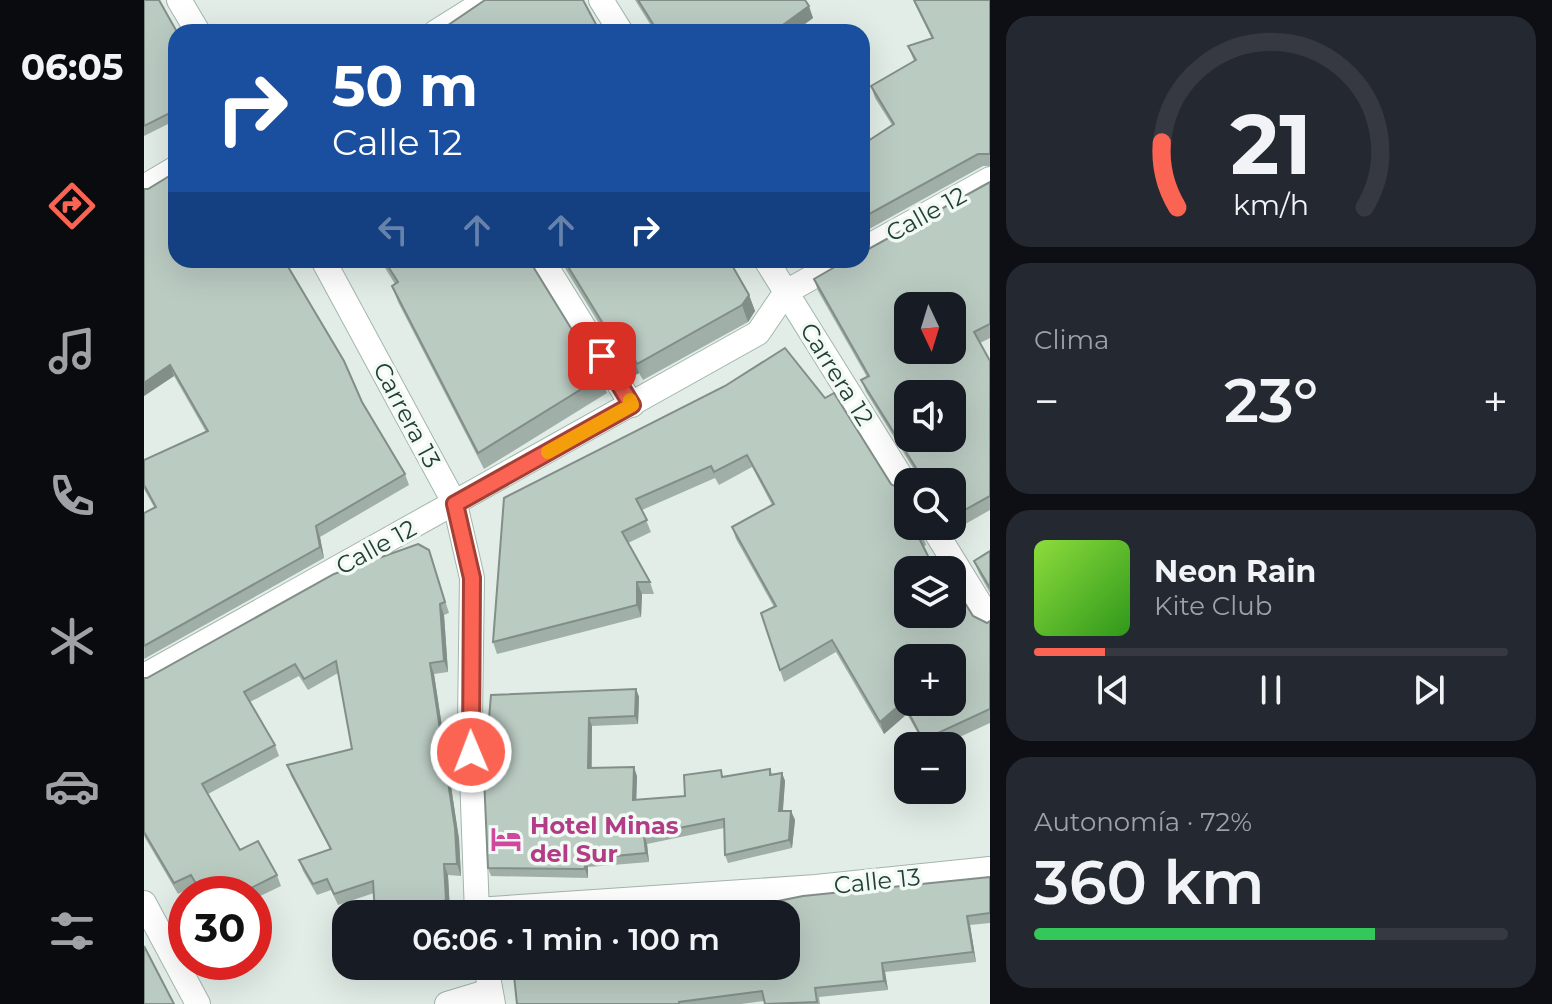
<!DOCTYPE html>
<html lang="es">
<meta charset="utf-8">
<style>
:root{--surface:#171b24;--page:#242831;--text:#f1f3f6;--muted:#9ea1a6;--line:#363941;--accent:#fb6353}
body{margin:0;font-family:Montserrat,sans-serif;background:var(--page);color:var(--text);height:100vh;display:flex;flex-direction:column;font-size:30px;white-space:nowrap}
*{box-sizing:border-box;margin:0}
p{font-size:26px;color:var(--muted)}
.icon{flex:none;width:44px;height:44px;fill:none;stroke:currentColor;stroke-width:2;stroke-linecap:round;stroke-linejoin:round}
.map{position:relative;flex:1;overflow:hidden}
.sheet{display:flex;flex-direction:column;gap:16px;padding:16px;background:#0d0f14;width:562px}
.sheet>*{flex:none}
.guide{position:absolute;left:24px;top:24px;width:702px;height:244px;border-radius:24px;box-shadow:0 8px 32px #0002;background:#1a4fa0;color:#fff;overflow:hidden}
.needle{width:52px;rotate:176deg}
.controls{position:absolute;left:750px;top:292px;display:grid;gap:16px}
.controls a{display:grid;place-items:center;width:72px;height:72px;border-radius:16px;background:var(--surface);box-shadow:0 8px 32px #0002;font-size:40px}
.speed{position:absolute;left:24px;top:876px;display:flex;gap:16px;font-size:40px;font-weight:700;text-align:center}
.speed>*{display:grid;place-content:center;width:104px;height:104px;border-radius:50%;background:var(--surface);box-shadow:0 8px 32px #0002;line-height:1}
.speed .limit{border:12px solid #d22;background:#fff;color:#111}
.pin{position:absolute;display:grid;place-items:center;width:68px;height:68px;color:#fff;margin:-34px;border-radius:16px;box-shadow:0 4px 12px #0006}
.me{position:absolute;width:88px;margin:-44px;rotate:359deg;stroke-linejoin:round;filter:drop-shadow(0 0 6px #0008)}
.turn{display:flex;align-items:center;gap:28px;height:168px;padding:0 32px;font-size:36px}
.turn .icon{width:104px;height:104px;stroke-width:2.5}
.turn b{display:block;font-size:56px;line-height:68px}
.lanes{display:flex;align-items:center;height:76px;padding:0 32px;background:#0003;justify-content:center;gap:40px;direction:ltr}
.lanes .off{opacity:.35}
.big{font-size:60px;font-weight:600;line-height:1.1}
.sheet .tile{flex:1;display:flex;flex-direction:column;justify-content:center;gap:12px;min-width:0;padding:0 28px;border-radius:24px;background:var(--page)}
.sheet .dial{align-items:center;gap:0}
.dial svg{height:208px;overflow:visible;fill:none;stroke:var(--line);stroke-width:7;stroke-linecap:round;text-anchor:middle}
.dial text{fill:var(--text);stroke:none}
.song{display:flex;align-items:center;gap:24px}
.cover{width:96px;height:96px;border-radius:12px;background:linear-gradient(135deg,hsl(90 70% 55%),hsl(110 70% 35%))}
.played{height:8px;border-radius:4px;background:linear-gradient(90deg,var(--accent) 15%,var(--line) 15%)}
.keys{display:flex;justify-content:space-around;direction:ltr}
.heat{display:flex;justify-content:space-between;align-items:center;font-size:44px;direction:ltr}
.charge{height:12px;border-radius:6px;background:linear-gradient(90deg,#34c759 72%,var(--line) 0)}
.trip{position:absolute;left:188px;top:900px;width:468px;height:80px;border-radius:24px;background:var(--surface);box-shadow:0 8px 32px #0002;font-weight:600;line-height:80px;text-align:center}
main{display:flex;flex:1;min-height:0}
.tabs{display:flex;flex-direction:column;width:144px;justify-content:space-around;align-items:center;background:#090b0e;color:var(--muted)}
.tabs .icon{width:56px;height:56px}
.tabs .selected{color:var(--accent)}
.tabs b{font-size:36px;color:var(--text)}
.map>svg:first-child{display:block}
.lines{fill:none;stroke-linecap:round;stroke-linejoin:round}
.street-casing{stroke:#a4b6ad;stroke-width:26}
.street{stroke:#fff;stroke-width:24}
.wall{fill:#a0afa7}
.shaded-wall{fill:#828e88}
.building{fill:#bacbc2;stroke:#828e88;stroke-width:2;fill-rule:evenodd}
.route-casing{stroke:#a34036;stroke-width:20}
.route{stroke:#fb6353;stroke-width:14}
.slow{stroke:#f59e0b;stroke-width:14}
.labels{text-anchor:middle;dominant-baseline:central;stroke-width:7;stroke-linejoin:round;paint-order:stroke}
.street-label{font-size:24px;fill:#214033;stroke:#f3faf6}
.hotel-label{font-size:24px;font-weight:bold;fill:#b23c85;stroke:#f3faf6;text-anchor:start}
</style>
<main>
<nav class="tabs">
<b>06:05</b>
<svg class="icon selected" aria-label="directions" viewBox="0 0 24 24"><path d="M12 3l9 9-9 9-9-9zM9 14v-3h6M13 9l2 2-2 2"/></svg>
<svg class="icon" aria-label="music" viewBox="0 0 24 24"><path d="M9 18V5l10-2v13"/><circle cx="6" cy="18" r="3"/><circle cx="16" cy="16" r="3"/></svg>
<svg class="icon" aria-label="phone" viewBox="0 0 24 24"><path d="M5 4h4l2 5-3 2q2 4 5 5l2-3 5 2v4C11 20 4 13 5 4z"/></svg>
<svg class="icon" aria-label="climate" viewBox="0 0 24 24"><path d="M12 3v18M4 7l16 10M4 17L20 7"/></svg>
<svg class="icon" aria-label="car" viewBox="0 0 24 24"><path d="M5 17H2v-5l4-1 3-4h7l3 4 3 1v5h-3M9 17h6M6 11h13"/><circle cx="7" cy="17" r="2"/><circle cx="17" cy="17" r="2"/></svg>
<svg class="icon" aria-label="filters" viewBox="0 0 24 24"><path d="M4 7h16M4 17h16"/><circle cx="9" cy="7" r="2"/><circle cx="15" cy="17" r="2"/></svg>
</nav>
<div class="map">
<svg width="846" height="1004" viewBox="0 0 846 1004">
<rect width="100%" height="100%" fill="#e2ede7"/>
<g class="lines">
<!-- street casing -->
<g class="street-casing">
<g id="street">
<polyline points="35,0 54,32"/>
<polyline points="457,0 477,32"/>
<polyline points="292,32 343,0"/>
<polyline points="0,187 32,168"/>
<polyline points="718,250 846,179"/>
<polyline points="179,260 311,504 328,578 326,720 333,914"/>
<polyline points="398,260 488,405"/>
<polyline points="622,260 764,488"/>
<polyline points="788,526 846,620"/>
<polyline points="0,676 614,333 642,292 699,260"/>
<polyline points="0,903 54,1004"/>
<polyline points="332,910 672,887 846,869"/>
<polyline points="342,966 349,1004"/>
<polyline points="303,1004 346,991"/>
</g>
</g>
<!-- street -->
<use href="#street" class="street"/>
</g>
<!-- wall -->
<g class="wall">
<polygon points="0,0 32,32 32,120 0,136"/>
<polygon points="491,0 661,0 669,18 650,32 511,32"/>
<polygon points="769,0 846,0 846,166 839,166 718,233 718,145 748,125 731,98 727,86 770,61 764,46 788,39"/>
<polygon points="846,182 846,338 836,343 846,361 846,510 809,531 806,526 808,526 808,482 774,476 722,392 717,380 723,377 674,291 670,279"/>
<polygon points="0,189 218,402 261,474 265,485 176,537 180,558 0,659 0,513 10,507 0,489 0,460 62,432 30,376 0,396"/>
<polygon points="236,260 385,260 457,377 463,393 340,469 254,302 248,286 251,284"/>
<polygon points="416,260 585,260 605,295 611,311 604,322 499,380 495,373 488,377"/>
<polygon points="656,260 668,260 659,265"/>
<polygon points="581,386 759,491 764,526 778,533 782,545 779,547 764,570 829,616 843,623 846,621 846,723 796,746 781,746 763,714 740,734 692,652 640,682 617,613 630,607 592,539 588,527 628,505 608,467 575,485 571,478 498,510 507,532 484,543 506,582 510,594 498,594 497,617 353,654 349,642"/>
<polygon points="285,550 305,613 300,615 304,672 290,674 315,839 317,876 304,875 306,912 299,914 231,914 230,893 194,905 187,890 173,895 159,871 155,860 186,849 147,776 143,765 208,749 194,673 164,690 155,676 106,702 131,745 135,756 64,794 96,850 133,875 137,886 110,899 110,894 56,894 51,886 34,894 0,836 0,678 3,678"/>
<polygon points="846,551 846,593 835,573 830,561"/>
<polygon points="492,689 495,697 494,724 448,726 448,768 493,776 492,800 541,796 580,776 626,769 628,774 638,773 641,781 639,811 647,811 651,820 648,848 584,863 581,855 580,828 503,844 505,862 444,867 444,878 347,876 344,868 340,777"/>
<polygon points="846,877 846,923 826,925 832,962 741,972 744,990 675,997 676,1004 621,1004 620,1001 597,1004 373,1004 642,966"/>
</g>
<!-- shaded-wall -->
<g class="shaded-wall">
<polygon points="665,6 669,18 650,32 629,32"/>
<polygon points="605,295 611,311 604,322 598,305"/>
<polygon points="489,356 495,373 488,377 482,361"/>
<polygon points="26,365 30,376 0,396 0,383"/>
<polygon points="172,526 176,537 180,558 176,547"/>
<polygon points="493,582 498,594 497,617 493,605"/>
<polygon points="296,604 300,615 304,672 300,661"/>
<polygon points="286,663 290,674 315,839 317,876 313,864"/>
<polygon points="492,689 495,697 494,724 491,716"/>
<polygon points="759,702 763,714 740,734 736,722"/>
<polygon points="445,718 448,726 447,777 444,768"/>
<polygon points="490,767 493,776 492,809 489,800"/>
<polygon points="638,773 641,781 638,820 635,811"/>
<polygon points="647,811 651,820 648,848 645,840"/>
<polygon points="500,835 503,844 505,862 502,853"/>
<polygon points="440,859 444,867 444,878 441,869"/>
<polygon points="300,864 304,875 306,912 302,900"/>
<polygon points="823,916 826,925 832,962 829,952"/>
<polygon points="738,963 741,972 744,990 740,981"/>
</g>
<!-- building -->
<g class="building">
<polygon points="0,0 15,0 33,32 32,32 32,110 0,126"/>
<polygon points="341,0 439,0 456,32 294,32"/>
<polygon points="494,0 661,0 665,6 629,32 514,32"/>
<polygon points="770,0 846,0 846,154 834,154 718,218 718,145 750,124 727,86 772,60 764,46 789,38"/>
<polygon points="32,172 32,260 140,260 200,361 218,402 261,474 172,526 176,547 0,646 0,513 12,507 0,485 0,460 64,431 26,365 0,383 0,189 4,189"/>
<path d="M846,182v142l-16,8 16,29v135l-38,21v-35h-37l4,-6 -3,-8 -55,-88 8,-4 -55,-97 33,-19h15v-9h3zM764,306h44v44h-44zM764,394h44v44h-44z"/>
<polygon points="240,260 385,260 457,377 334,453 248,286 254,282"/>
<polygon points="420,260 585,260 605,295 598,305 493,364 489,356 482,361"/>
<path d="M641,348l40,50 9,-5 57,91 12,7 5,-2v37h10l4,7 -4,3 17,34h-27v44h44v-32l21,34 14,7 3,-2v88l-67,31 -20,-38 -23,20 -48,-82 -52,30 -19,-57 15,-7 -44,-79 42,-23 -27,-49 -33,17 -3,-6 -75,33 11,21 -25,12 28,50h-13v23l-144,37 11,-144 221,-112zM764,658h44v44h-44z"/>
<polygon points="274,544 285,550 301,602 296,604 300,661 286,663 311,828 313,864 300,864 302,900 265,914 231,914 229,881 190,894 183,879 169,884 155,860 187,849 143,765 208,749 192,661 160,679 151,664 100,692 131,745 58,784 96,850 114,841 133,875 95,894 58,894 47,875 30,883 0,832 0,678 3,678 190,574"/>
<polygon points="846,551 846,588 830,561"/>
<polygon points="492,689 491,716 445,718 444,768 490,767 489,800 541,796 540,775 577,770 578,777 626,769 626,775 638,773 635,811 647,811 645,840 581,855 580,819 500,835 502,853 440,859 441,869 344,868 340,777 347,695"/>
<polygon points="846,877 846,913 823,916 829,952 738,963 740,981 671,988 673,1002 621,1004 618,991 535,1002 535,1004 373,1004 369,966 642,966 642,914 626,914 624,903 659,896"/>
<polygon points="0,946 30,1004 0,1004"/>
</g>
<g class="lines">
<!-- route casing -->
<g class="route-casing">
<polyline id="route" points="327,752 328,578 311,504 488,405 458,356"/>
</g>
<!-- route -->
<use href="#route" class="route"/>
<!-- slow -->
<polyline class="slow" points="404,452 488,405 486,400"/>
</g>
<!-- icons -->
<defs>
<g id="hotel-bare" transform="scale(2.4)"><path d="M-6-4.5h1.5V1H6V5H4.5V3h-9V5H-6ZM-4 0a1.8 1.8 0 1 1 3.6 0ZM.5 0V-2.5h3Q6-2.5 6 0Z" fill="#d1479c" stroke="#f3faf6" stroke-width="2.5" paint-order="stroke"/></g>
</defs>
<g fill-rule="evenodd">
<use href="#hotel-bare" x="362" y="839"/>
</g>
<g class="labels">
<!-- street labels -->
<g class="street-label">
<text transform="translate(782 214) rotate(-29)">Calle 12</text>
<text transform="translate(693 374) rotate(58)">Carrera 12</text>
<text transform="translate(263 415) rotate(62)">Carrera 13</text>
<text transform="translate(232 547) rotate(-29)">Calle 12</text>
<text transform="translate(733 881) rotate(-6)">Calle 13</text>
</g>
<!-- hotel labels -->
<g class="hotel-label">
<text x="386" y="825">Hotel Minas<tspan x="386" dy="28">del Sur</tspan></text>
</g>
</g>
</svg>
<div class="controls">
<a><svg class="needle" viewBox="-14 -14 28 28"><path d="M0-13l5 13h-10z" fill="#e53935"/><path d="M0 13l5-13h-10z" fill="#9ea1a6"/></svg></a>
<a><svg class="icon" aria-label="sound" viewBox="0 0 24 24"><path d="M4 9h4l5-4v14l-5-4H4zM17 9q2 3 0 6"/></svg></a>
<a><svg class="icon" aria-label="search" viewBox="0 0 24 24"><circle cx="10" cy="10" r="6"/><path d="M15 15l6 6"/></svg></a>
<a><svg class="icon" aria-label="layers" viewBox="0 0 24 24"><path d="M12 4l9 5-9 5-9-5zM3 14l9 5 9-5"/></svg></a>
<a>+</a>
<a>−</a>
</div>
<div class="speed"><div class="limit">30</div></div>
<div class="pin" style="left:458px;top:356px;background:#d93025"><svg class="icon" aria-label="arrive" viewBox="0 0 24 24"><path d="M6 21V4h12l-3 4 3 4H6"/></svg></div>
<svg class="me" style="left:327px;top:752px" viewBox="-20 -20 40 40"><circle r="17" fill="#fb6353" stroke="#fff" stroke-width="3"/><path d="M0-11L8 9 0 5-8 9z" fill="#fff"/></svg>
<div class="trip">06:06 · 1 min · 100 m</div>
<div class="guide">
<div class="turn"><svg class="icon" aria-label="right" viewBox="0 0 24 24"><path d="M7 20v-9h11M14 6l5 5-5 5"/></svg><div><b>50 m</b>Calle 12</div></div>
<div class="lanes"><svg class="icon off" aria-label="left" viewBox="0 0 24 24"><path d="M17 20v-9H6M10 6l-5 5 5 5"/></svg><svg class="icon off" aria-label="ahead" viewBox="0 0 24 24"><path d="M12 20V5M6 11l6-6 6 6"/></svg><svg class="icon off" aria-label="ahead" viewBox="0 0 24 24"><path d="M12 20V5M6 11l6-6 6 6"/></svg><svg class="icon" aria-label="right" viewBox="0 0 24 24"><path d="M7 20v-9h11M14 6l5 5-5 5"/></svg></div>
</div>
</div>
<section class="sheet">
<div class="tile dial"><svg viewBox="0 0 100 80">
<path d="M14 69A42 42 0 1 1 86 69"/>
<path d="M14 69A42 42 0 0 1 8 44" stroke="#fb6353"/>
<text x="50" y="56" font-size="32" font-weight="700">21</text>
<text x="50" y="72" font-size="11">km/h</text>
</svg></div>
<div class="tile"><p>Clima</p>
<div class="heat"><a>−</a><b class="big">23°</b><a>+</a></div>
</div>
<div class="tile">
<div class="song"><i class="cover"></i><div><b>Neon Rain</b><p>Kite Club</p></div></div>
<div class="played"></div>
<div class="keys"><svg class="icon" aria-label="previous" viewBox="0 0 24 24"><path d="M18 5L8 12l10 7zM5 5v14"/></svg><svg class="icon" aria-label="pause" viewBox="0 0 24 24"><path d="M8 5v14M16 5v14"/></svg><svg class="icon" aria-label="next" viewBox="0 0 24 24"><path d="M6 5l10 7-10 7zM19 5v14"/></svg></div>
</div>
<div class="tile"><p>Autonomía · 72%</p><b class="big">360 km</b><div class="charge"></div></div>
</section>
</main>
